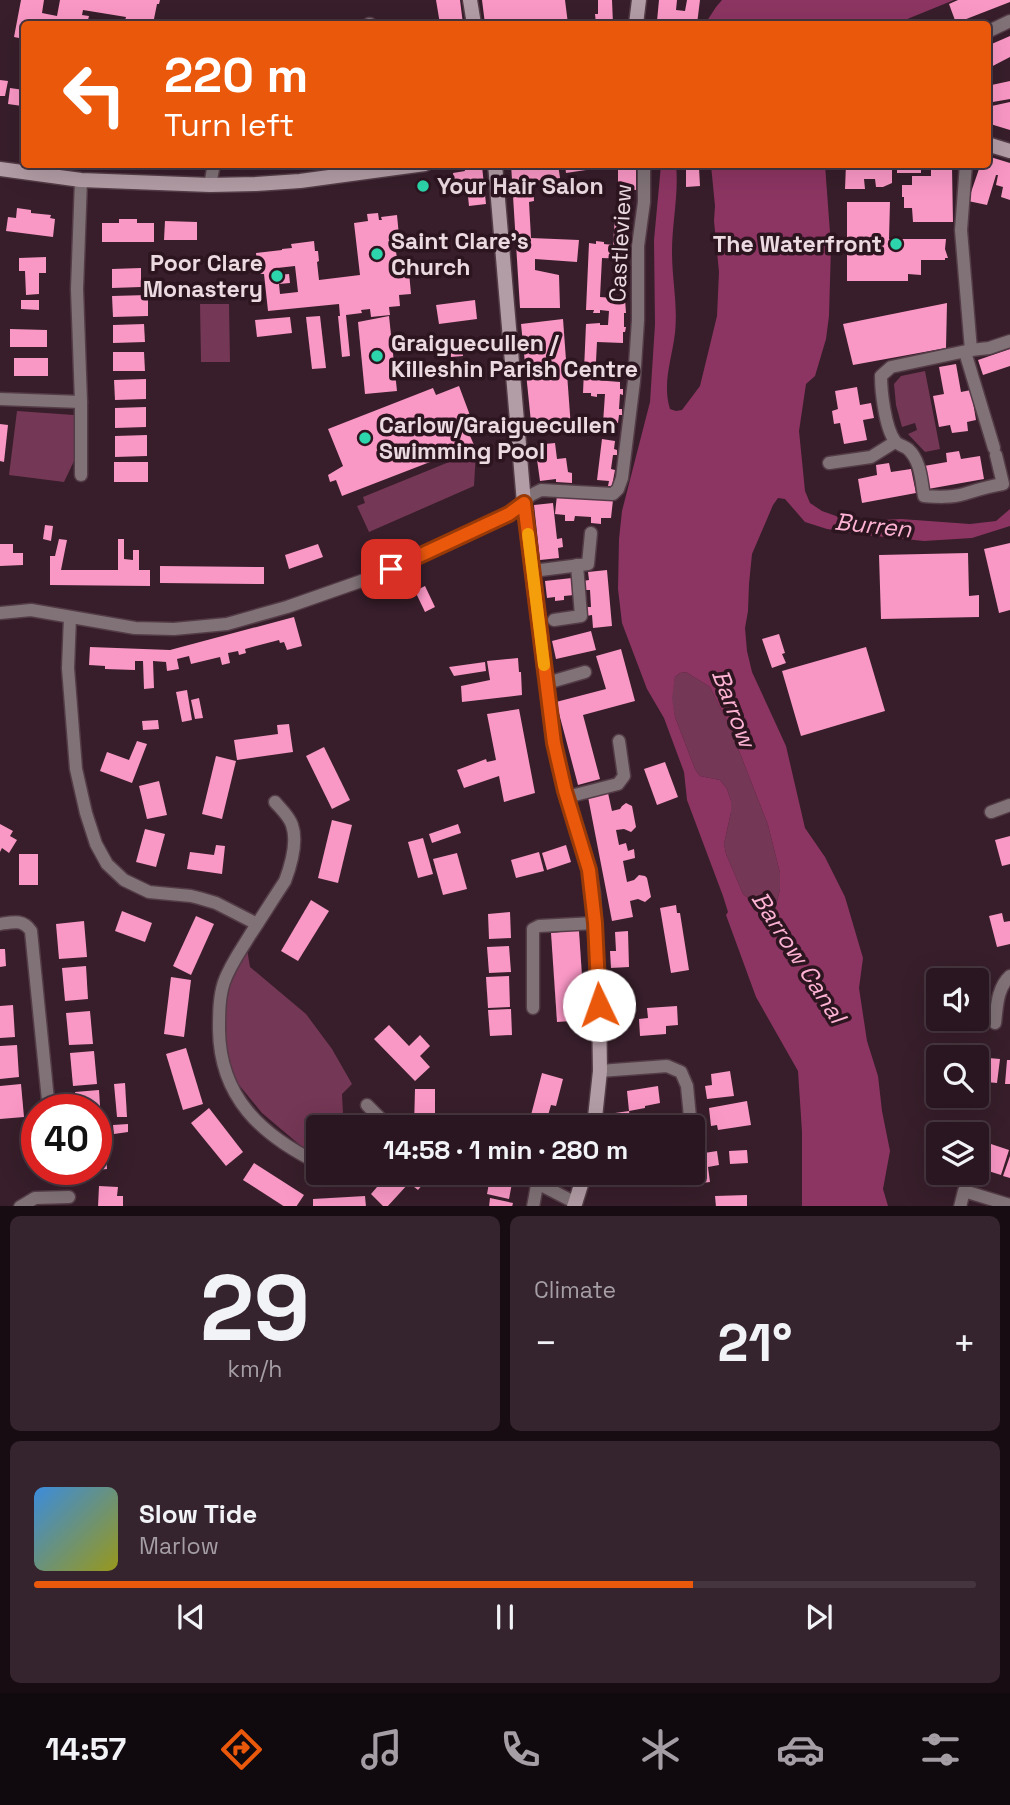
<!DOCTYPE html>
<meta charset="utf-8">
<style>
:root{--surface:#291620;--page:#35232d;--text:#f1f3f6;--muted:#a59fa5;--line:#45353e;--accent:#ea580c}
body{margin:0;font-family:"Space Grotesk",sans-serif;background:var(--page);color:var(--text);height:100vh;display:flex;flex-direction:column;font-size:26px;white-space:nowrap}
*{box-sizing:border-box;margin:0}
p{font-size:23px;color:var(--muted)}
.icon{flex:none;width:38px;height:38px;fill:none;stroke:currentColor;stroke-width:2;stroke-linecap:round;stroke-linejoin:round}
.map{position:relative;height:1206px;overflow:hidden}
.sheet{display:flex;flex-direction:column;gap:10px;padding:10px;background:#170c12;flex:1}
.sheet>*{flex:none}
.top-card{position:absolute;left:21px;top:21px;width:970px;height:147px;border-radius:7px;box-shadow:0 7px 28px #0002,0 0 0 2px var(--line);background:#ea580c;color:#fff;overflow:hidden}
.controls{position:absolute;left:926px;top:968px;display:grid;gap:14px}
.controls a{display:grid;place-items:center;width:63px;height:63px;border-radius:7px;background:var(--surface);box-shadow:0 7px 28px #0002,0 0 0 2px var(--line);font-size:35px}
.speed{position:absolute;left:21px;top:1094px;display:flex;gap:14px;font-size:35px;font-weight:700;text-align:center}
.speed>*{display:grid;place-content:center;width:91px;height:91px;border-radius:50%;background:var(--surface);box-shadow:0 7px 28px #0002,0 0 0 2px var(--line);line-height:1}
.speed .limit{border:10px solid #d22;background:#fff;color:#111}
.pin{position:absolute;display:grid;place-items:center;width:60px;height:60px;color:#fff;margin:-30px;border-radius:14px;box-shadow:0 4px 10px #0006}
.me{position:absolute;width:77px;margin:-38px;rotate:357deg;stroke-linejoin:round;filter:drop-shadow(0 0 5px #0008)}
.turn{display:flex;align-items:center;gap:24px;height:147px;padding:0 28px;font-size:32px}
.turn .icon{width:91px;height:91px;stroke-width:2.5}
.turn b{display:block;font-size:49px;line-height:60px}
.big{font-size:52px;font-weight:800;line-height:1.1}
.sheet .tile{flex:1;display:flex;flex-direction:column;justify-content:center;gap:10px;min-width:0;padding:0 24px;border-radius:10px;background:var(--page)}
.sheet .dial{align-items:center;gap:0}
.dial b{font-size:91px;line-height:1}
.song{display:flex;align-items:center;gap:21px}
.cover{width:84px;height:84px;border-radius:10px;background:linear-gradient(135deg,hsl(210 70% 55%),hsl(60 70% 35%))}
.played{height:7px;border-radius:4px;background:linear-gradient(90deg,var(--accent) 70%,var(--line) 70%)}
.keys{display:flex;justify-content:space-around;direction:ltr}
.heat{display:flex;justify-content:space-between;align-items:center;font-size:38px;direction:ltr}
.sheet .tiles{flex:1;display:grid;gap:10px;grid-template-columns:1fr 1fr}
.tile:last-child{grid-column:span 2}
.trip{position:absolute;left:306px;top:1115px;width:399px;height:70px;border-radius:7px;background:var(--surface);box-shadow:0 7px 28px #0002,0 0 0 2px var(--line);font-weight:800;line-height:70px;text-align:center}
.tabs{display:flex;height:112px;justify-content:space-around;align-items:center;background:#10090d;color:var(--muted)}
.tabs .icon{width:49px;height:49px}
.tabs .on{color:var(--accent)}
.tabs b{font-size:32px;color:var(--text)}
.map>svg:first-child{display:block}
.green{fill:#743755}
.water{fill:#8c3562;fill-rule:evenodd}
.building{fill:#f997c5;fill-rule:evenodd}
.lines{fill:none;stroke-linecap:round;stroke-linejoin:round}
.street-casing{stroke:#543c47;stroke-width:15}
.secondary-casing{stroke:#543c47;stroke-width:17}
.street{stroke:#807277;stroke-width:12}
.secondary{stroke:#b29ca5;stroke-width:14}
.route-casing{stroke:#983908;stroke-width:18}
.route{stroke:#ea580c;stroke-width:12}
.slow{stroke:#f59e0b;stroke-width:12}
.poi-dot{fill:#2cd5ab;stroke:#2d1520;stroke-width:2.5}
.labels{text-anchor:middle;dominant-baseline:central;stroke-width:7;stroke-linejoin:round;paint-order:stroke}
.poi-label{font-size:23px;font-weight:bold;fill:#ecdae1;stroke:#2d1520;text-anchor:start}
.street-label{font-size:23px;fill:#ecdae1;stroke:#2d1520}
.water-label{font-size:24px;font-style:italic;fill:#feb3d4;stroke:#2d1520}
</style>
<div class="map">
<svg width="1010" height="1207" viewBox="0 0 1010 1207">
<rect width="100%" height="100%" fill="#371e2a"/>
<!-- green -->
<g class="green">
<polygon points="200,304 229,304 230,362 201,362"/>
<polygon points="925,371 940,449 925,452 908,434 917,430 915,423 902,427 896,405 894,384 901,376"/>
<polygon points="17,411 74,415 74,461 64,482 9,475"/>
<polygon points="476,451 474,486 369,532 357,506 365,503 363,497"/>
<polygon points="686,672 710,687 729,725 768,825 780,873 780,889 775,910 767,912 743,894 726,854 724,844 731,812 731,801 727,789 720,780 700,776 695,769 675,717 671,698 675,677 680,673"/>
<polygon points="247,949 250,967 306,1014 332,1049 352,1084 342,1094 343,1114 351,1125 359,1127 318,1127 318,1154 301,1146 262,1113 235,1080 225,1046 225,1006 231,981"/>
</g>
<!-- water -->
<g class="water">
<polygon points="722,0 954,0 895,24 705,24 716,7"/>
<path d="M661,165h15c3,29 -4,57 -4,87 0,27 6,54 3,81 -3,26 -13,50 -5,76l6,2 6,-1 18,-24 17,-70 2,-44 -5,-51 1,-15 -4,-41h114l6,81 -2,70 -3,23 -11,37 -9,8 -7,47 6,60 5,12 12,8 14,5 30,5 35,-2 69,5 26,-3 14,-12v17l-38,12 -48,3 -58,-6 -39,-6 -22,-7 -20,-23 -7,-1 -5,7 -21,49 -3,30 -1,27 -3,17 2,23 5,21 34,74 19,82 20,29 20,40 18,61 -4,30 8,53 11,35 4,35 8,40 -7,38 5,17h-86v-74l-4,-61 -42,-74 -30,-82 2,-3 -5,-16 -36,-96 -3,-28 -20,-54 -17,-29 -25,-66 -4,-34 1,-50 3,-28 28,-109 5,-78 -1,-84zM686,672l24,15 19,38 39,100 12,48v16l-5,21 -9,2 -23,-18 -17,-40 -2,-10 7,-32v-11l-4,-12 -7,-9 -20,-4 -5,-7 -20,-52 -3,-19 3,-21 5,-4z"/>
</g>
<!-- building -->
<g class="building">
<polygon points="21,0 44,0 42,13 57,16 60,0 160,0 159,4 157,4 153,24 124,24 126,17 83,10 82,15 89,16 87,24 80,23 80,24 56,24 56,22 41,19 40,24 24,24 24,39 14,37"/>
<polygon points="436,0 460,0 463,24 440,24"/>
<polygon points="482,0 565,0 568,24 485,24"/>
<polygon points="598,0 612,0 613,24 596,24 595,14 598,14"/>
<polygon points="659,0 677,0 676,10 685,11 687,0 700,0 697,24 657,21"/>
<polygon points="958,0 1010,0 1010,2 956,23 949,4"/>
<polygon points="1010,36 1010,57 987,69 987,46"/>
<polygon points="0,80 8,81 5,96 0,96"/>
<polygon points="1010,81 1010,99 987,103 987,86"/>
<polygon points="10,88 24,90 24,103 22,102 22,106 8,104"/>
<polygon points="1010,102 1010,130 987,123 987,107"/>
<polygon points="987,156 1010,163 1010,200 1001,197 1003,187 996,185 998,175 996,175 987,205 968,201 979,169 976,168 977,164 987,164"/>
<polygon points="511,164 558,164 560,178 533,181 534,201 529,202 531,238 579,240 577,262 535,259 535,270 559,275 560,308 520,308"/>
<polygon points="565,164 613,164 613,166 566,173"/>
<polygon points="618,164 636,164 636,190 618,189"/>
<polygon points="686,164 705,164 705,168 699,168 700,186 686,187"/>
<polygon points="846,164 892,164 892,183 883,187 876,187 875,179 864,179 865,189 845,189"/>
<rect x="897" y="164" width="24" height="9"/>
<polygon points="482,166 486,204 469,206 467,187 455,188 453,173 465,171 464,167"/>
<polygon points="934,166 950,166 950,168 952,168 953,222 913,222 912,208 904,208 904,197 902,197 902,185 912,185 912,176 931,176 931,168 934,168"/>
<polygon points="847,202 890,202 889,239 946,239 945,249 948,258 945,258 945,260 921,260 921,275 908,274 908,281 847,281"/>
<polygon points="17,208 31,210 31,213 51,215 50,218 55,219 53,237 6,231 8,217 16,218"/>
<path d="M378,213l1,7h3l-1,-3 16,-2 2,21h-5l5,38 10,-2 2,22 -12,1 1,11 -11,1 1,8 -19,2 -1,-8 -9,1 1,3 -16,2 4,41 -8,1 -4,-41h2l-1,-12 -71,7 -4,-37h-6l-2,-21 26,-3v-1l10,-1 -1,-4 23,-3 1,10h3l1,10 -2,1 2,18 41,-5 -6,-52 14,-2 -1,-7zM295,266l3,26 -18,2 -1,-10 11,-1 -1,-9 -11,1 -1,-7z"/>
<polygon points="615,216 629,217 628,224 630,225 630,230 628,230 627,244 629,245 629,251 627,251 626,259 602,258 600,297 625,299 626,313 624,313 624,327 626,327 625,332 623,332 623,343 597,342 595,380 620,382 620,389 623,389 623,395 620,394 619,409 622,409 622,415 619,415 618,423 603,423 605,394 597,394 597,397 591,396 591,393 583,393 586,324 600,323 600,325 608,325 609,311 600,310 600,313 593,313 594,310 586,310 589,243 596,244 596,241 604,242 604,244 613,245"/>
<polygon points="119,219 137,219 137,223 154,223 154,242 102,242 102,223 119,223"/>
<polygon points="165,221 197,222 197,240 164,240"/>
<polygon points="46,257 46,273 39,273 39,294 26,295 25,271 19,271 19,258"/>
<polygon points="141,268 141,287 112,288 112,269"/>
<polygon points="148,295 148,316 113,317 112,296"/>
<polygon points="21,300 39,300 39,310 21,309"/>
<polygon points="475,300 477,319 439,324 436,305"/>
<polygon points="947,303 946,348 853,365 843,324"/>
<polygon points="320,316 326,368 312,369 306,317"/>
<polygon points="389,316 397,391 365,394 358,322"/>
<polygon points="290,317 292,333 257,337 255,320"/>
<polygon points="563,319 571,428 532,432 521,324"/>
<polygon points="144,324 145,342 113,343 113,325"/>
<polygon points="10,329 47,330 47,347 10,347"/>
<polygon points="462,349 463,356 451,357 450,350"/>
<polygon points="1010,349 1010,366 983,375 978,360"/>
<polygon points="113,352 144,352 145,371 113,371"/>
<rect x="14" y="358" width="34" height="18"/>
<polygon points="956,364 961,392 971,390 976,420 967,422 968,431 952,433 950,425 939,427 933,396 944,394 939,367"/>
<polygon points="146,379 146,399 115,400 114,380"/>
<polygon points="459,386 474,426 467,429 474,445 342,496 336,480 330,482 328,475 343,466 328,429 433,388 436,395"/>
<polygon points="857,387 860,405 871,403 874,418 863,420 867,440 844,444 840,423 834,424 832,411 838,409 835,391"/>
<polygon points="146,407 146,427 115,428 115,408"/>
<polygon points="0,424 8,425 4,462 0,461"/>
<polygon points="147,435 147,456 115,457 115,436"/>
<polygon points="602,439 615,441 614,449 617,450 617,455 613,455 611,469 615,470 612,486 608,486 609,481 597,480"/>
<polygon points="555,443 557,459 566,458 568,472 572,473 572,483 556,482 556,479 540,481 535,445"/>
<polygon points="959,451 961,459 980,456 984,479 928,489 924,466 947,462 946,453"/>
<rect x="114" y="462" width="34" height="20"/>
<polygon points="889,463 891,472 911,469 916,493 862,503 858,479 877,475 876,465"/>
<polygon points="557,495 613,500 611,518 601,518 601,524 591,523 591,517 575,516 574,521 565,521 565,515 555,514"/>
<polygon points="553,503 557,539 562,538 563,547 558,548 559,558 540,560 534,505"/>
<polygon points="45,525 53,526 51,541 43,539"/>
<polygon points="59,539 67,540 61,570 118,570 118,539 124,539 124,559 133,560 133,550 139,550 139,570 150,570 150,586 50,585 50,556 55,556"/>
<polygon points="1010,543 1010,610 999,613 984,549"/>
<polygon points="0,544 13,544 13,553 23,553 23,565 0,566"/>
<polygon points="318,544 323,557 289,569 285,555"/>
<polygon points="968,553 969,596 979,595 979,617 881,619 879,555"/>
<polygon points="160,566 264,567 264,584 160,583"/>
<polygon points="607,570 612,626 593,628 592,615 586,616 585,607 591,607 590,590 584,590 583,581 589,580 588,572"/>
<polygon points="572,578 574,595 564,596 564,600 555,601 555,597 547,598 545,581"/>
<polygon points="425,586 435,607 425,612 415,591"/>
<polygon points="294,617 302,646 287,650 284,642 280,643 279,640 245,649 246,653 239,655 238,651 228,653 230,663 222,665 220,657 191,664 189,656 177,659 179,669 167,671 166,662 153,661 154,688 144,689 143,661 135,661 135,670 105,669 105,666 89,665 90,647 170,650"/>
<polygon points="591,631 596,650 556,659 552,641"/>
<polygon points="779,634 785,653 782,654 786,663 772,668 762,639"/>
<polygon points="866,647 885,711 801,736 782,671"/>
<polygon points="621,649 635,701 583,715 600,779 578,785 556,702 606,689 596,656"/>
<polygon points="518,658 519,672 521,672 522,695 462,702 461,686 490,680 487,661"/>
<polygon points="485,662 486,671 454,676 449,667"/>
<polygon points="187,690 192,720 182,722 176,692"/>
<polygon points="199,698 203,718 195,719 191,700"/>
<polygon points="519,709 535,793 504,802 499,776 464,788 457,770 486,759 487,762 496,760 487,714"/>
<polygon points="158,720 159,729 143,730 142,721"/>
<polygon points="289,724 293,752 237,760 234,740 278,734 277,725"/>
<polygon points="137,741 147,744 132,783 100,771 107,752 129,760"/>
<polygon points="324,747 350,800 332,809 306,756"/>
<polygon points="216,756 236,761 222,819 202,814"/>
<polygon points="665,762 678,797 657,805 644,769"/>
<polygon points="159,781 167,815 147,819 139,786"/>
<polygon points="608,793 612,811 620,809 622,806 626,803 632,806 636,827 631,832 624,829 616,830 619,845 626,843 628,851 634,849 635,858 623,861 627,882 634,880 639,875 645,876 647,878 651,897 645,902 638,899 630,901 633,917 612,921 588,797"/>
<polygon points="332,820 352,825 338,883 318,878"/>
<polygon points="0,824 13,831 10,836 17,840 9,853 2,848 0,852"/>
<polygon points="458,824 461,833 432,843 429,834"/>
<polygon points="145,829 165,834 156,867 136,862"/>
<polygon points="1010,836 1010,864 1002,866 995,840"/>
<polygon points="423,838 433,874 418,878 408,842"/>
<polygon points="216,845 225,846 222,874 187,869 190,852 214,855"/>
<polygon points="566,845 571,862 547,870 542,853"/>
<polygon points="539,852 544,871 516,878 511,860"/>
<polygon points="457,853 467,889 443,895 433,859"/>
<rect x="19" y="854" width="19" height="31"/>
<polygon points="311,900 329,911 298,961 281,951"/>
<polygon points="676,905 677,913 680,913 689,970 671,973 660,908"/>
<polygon points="122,911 152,923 145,942 115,931"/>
<polygon points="510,912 511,938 489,939 488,914"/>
<polygon points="1002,913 1004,922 1010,921 1010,944 997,947 989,916"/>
<polygon points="196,916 214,924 191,975 173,966"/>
<polygon points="84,921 87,957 59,959 56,924"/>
<polygon points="569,931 579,931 585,1020 557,1022 551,933"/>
<polygon points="628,931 629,967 611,968 610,951 616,951 615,932"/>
<polygon points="509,946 511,972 489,973 487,947"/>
<polygon points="0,949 5,949 6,966 0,967"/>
<polygon points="86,966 88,999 65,1001 62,968"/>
<polygon points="509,976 510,1007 488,1008 486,977"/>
<polygon points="171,977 191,980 184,1037 164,1034"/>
<polygon points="13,1005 15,1037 0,1038 0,1006"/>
<polygon points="677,1006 678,1025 666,1026 666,1034 640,1036 639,1019 648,1018 647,1008"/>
<polygon points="511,1009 512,1035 490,1036 488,1010"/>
<polygon points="90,1011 93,1044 69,1045 66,1013"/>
<polygon points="389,1025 409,1046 420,1035 430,1046 420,1056 430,1067 415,1081 374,1039"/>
<polygon points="17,1045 19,1077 0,1079 0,1046"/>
<polygon points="186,1048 203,1104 183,1110 166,1054"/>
<polygon points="94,1051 97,1084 73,1086 70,1053"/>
<polygon points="977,1057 1000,1059 997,1083 976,1081"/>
<polygon points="1007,1060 1010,1060 1010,1084 1005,1084"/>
<polygon points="730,1071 734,1096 707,1099 705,1086 712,1085 711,1074"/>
<polygon points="542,1073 563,1079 556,1106 551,1105 547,1119 531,1115"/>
<polygon points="125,1083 127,1117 117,1117 114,1084"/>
<polygon points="21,1084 24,1117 0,1119 0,1086"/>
<polygon points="658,1086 660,1103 645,1106 645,1108 629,1111 627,1091"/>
<polygon points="415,1089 435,1089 435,1119 443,1119 443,1127 414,1127"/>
<polygon points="99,1090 101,1122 96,1123 96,1110 77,1110 75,1092"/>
<polygon points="747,1101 751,1125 718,1130 717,1125 711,1126 709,1108"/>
<polygon points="209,1108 243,1152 226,1166 191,1123"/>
<polygon points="629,1111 631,1124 610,1127 608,1114"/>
<polygon points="128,1124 128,1132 114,1134 113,1125"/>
<polygon points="970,1130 986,1135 984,1143 986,1143 977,1172 976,1134 969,1134"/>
<polygon points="105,1134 107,1169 96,1170 96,1135"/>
<polygon points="991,1144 1009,1150 1001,1175 982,1169"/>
<polygon points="697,1145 698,1154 717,1151 719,1165 708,1167 710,1182 685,1185 683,1172 693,1172 693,1146"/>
<polygon points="747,1150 748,1163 730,1164 729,1151"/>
<polygon points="1010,1156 1010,1178 1003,1176"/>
<polygon points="254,1163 304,1195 296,1207 285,1207 243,1180"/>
<polygon points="390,1172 418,1172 416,1175 424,1183 418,1190 409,1183 387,1207 384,1207 371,1194"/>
<polygon points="491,1172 514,1172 509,1199 487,1194"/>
<polygon points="618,1172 636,1172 635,1180 617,1177"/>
<polygon points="649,1172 659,1172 657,1181 648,1179"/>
<polygon points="99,1186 118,1187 117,1196 123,1196 123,1207 98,1207"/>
<polygon points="747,1195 747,1207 716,1207 715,1196"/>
<polygon points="365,1196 366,1207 313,1207 313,1199"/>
<polygon points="490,1198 513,1203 512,1207 489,1207"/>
</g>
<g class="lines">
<!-- street casing -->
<g class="street-casing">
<g id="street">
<polyline points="369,24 370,24"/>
<polyline points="987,32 1010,21"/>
<polyline points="966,164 961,230 971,350"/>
<polyline points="210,185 214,164"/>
<polyline points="965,352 994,448"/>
<polyline points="0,399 81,402 77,289 81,180"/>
<polyline points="81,402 81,475"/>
<path d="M996,455l7,29c-14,2 -26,6 -39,10 -13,4 -27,3 -40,2 -3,-16 -3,-35 -16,-47 -4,-3 -10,-4 -13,-8 -10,-13 -14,-50 -14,-65l10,-9 80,-17 18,-2 21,-7"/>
<polyline points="829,463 871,457 895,442"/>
<polyline points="533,571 588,564 591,533"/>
<polyline points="0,613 31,610 135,628 174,629 227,624 287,607 367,579 509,514 531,495 541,490 613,494 618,489 622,478 634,381 638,320 638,246 644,202 644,164"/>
<polyline points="70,617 68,668 76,769 86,813 96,844 107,864 124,880 149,892 191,896 199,898 216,903 257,924"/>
<polyline points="554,620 581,616 577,565"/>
<polyline points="547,683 585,672"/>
<polyline points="567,797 618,784 624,776 619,741"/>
<path d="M275,802c6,7 14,14 17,23 6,17 -1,40 -7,56 -12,18 -23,36 -35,54 -9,15 -20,30 -26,47 -5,15 -5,32 -5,48 1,67 42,105 99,133"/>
<polyline points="991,812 1010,805"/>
<path d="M0,924c13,-2 23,-5 31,7l18,179"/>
<polyline points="533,1008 533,929 539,926 595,923"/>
<path d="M995,1023c2,-16 2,-35 15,-47"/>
<polyline points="600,1071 667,1066 681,1072 687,1086 690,1117"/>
<polyline points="367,1105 380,1118 380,1127"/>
<polyline points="20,1207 35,1198 69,1197"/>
<polyline points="533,1207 537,1185 541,1185 576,1203"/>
<polyline points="960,1207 964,1191 1010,1205"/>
</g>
</g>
<!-- secondary casing -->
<g class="secondary-casing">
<g id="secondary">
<polyline points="470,0 474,24"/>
<polyline points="636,24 639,0"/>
<polyline points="987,144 1010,151"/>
<polyline points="495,164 524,503 554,743 565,791 589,870 593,893 599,1005 600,1071 594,1127"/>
<polyline points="0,169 81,180 210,185 256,184 300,181 425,164"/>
<polyline points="574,1207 585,1172"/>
</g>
</g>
<!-- street -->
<use href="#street" class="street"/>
<!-- secondary -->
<use href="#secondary" class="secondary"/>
</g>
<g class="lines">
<!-- route casing -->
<g class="route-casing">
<polyline id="route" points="391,569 509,514 524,503 554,743 565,791 589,870 595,923 599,1005"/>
</g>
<!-- route -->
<use href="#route" class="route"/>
<!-- slow -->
<polyline class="slow" points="528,534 544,665"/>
</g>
<!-- markers -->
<g class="poi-dot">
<circle cx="423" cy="186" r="7"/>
<circle cx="896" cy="244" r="7"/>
<circle cx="377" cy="254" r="7"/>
<circle cx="277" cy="276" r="7"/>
<circle cx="377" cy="356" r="7"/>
<circle cx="365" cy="438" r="7"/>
</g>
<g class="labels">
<!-- poi labels -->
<g class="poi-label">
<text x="437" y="186">Your Hair Salon</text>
<text x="391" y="241">Saint Clare's<tspan x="391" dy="26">Church</tspan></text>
<text x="882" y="244" text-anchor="end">The Waterfront</text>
<text x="263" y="263" text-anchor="end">Poor Clare<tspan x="263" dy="26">Monastery</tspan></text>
<text x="391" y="343">Graiguecullen /<tspan x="391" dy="26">Killeshin Parish Centre</tspan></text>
<text x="379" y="425">Carlow/Graiguecullen<tspan x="379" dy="26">Swimming Pool</tspan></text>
</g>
<!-- street labels -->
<g class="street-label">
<text transform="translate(620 243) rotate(-87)">Castleview</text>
</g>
<!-- water labels -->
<g class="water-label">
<text transform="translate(873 525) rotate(6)">Burren</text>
<text transform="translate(734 708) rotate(69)">Barrow</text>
<text transform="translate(799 957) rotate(57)">Barrow Canal</text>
</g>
</g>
</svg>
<div class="controls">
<a><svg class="icon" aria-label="sound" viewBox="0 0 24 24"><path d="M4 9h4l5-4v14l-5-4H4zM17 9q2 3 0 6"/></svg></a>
<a><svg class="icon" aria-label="search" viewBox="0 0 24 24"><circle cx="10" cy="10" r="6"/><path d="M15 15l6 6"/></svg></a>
<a><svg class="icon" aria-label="layers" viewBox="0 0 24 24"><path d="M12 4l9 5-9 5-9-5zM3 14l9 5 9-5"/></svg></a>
</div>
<div class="speed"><div class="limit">40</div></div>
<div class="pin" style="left:391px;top:569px;background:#d93025"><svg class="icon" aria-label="arrive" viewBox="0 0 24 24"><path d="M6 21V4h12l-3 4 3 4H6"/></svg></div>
<svg class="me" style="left:599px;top:1005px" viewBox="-20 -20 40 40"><circle r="19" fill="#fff"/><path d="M0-13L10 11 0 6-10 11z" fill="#ea580c"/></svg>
<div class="trip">14:58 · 1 min · 280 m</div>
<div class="top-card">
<div class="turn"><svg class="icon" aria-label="left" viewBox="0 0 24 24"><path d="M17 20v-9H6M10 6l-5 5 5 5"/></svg><div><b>220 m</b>Turn left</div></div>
</div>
</div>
<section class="sheet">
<div class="tiles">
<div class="tile dial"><b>29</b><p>km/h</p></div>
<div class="tile"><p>Climate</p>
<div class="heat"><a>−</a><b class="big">21°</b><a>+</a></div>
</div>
<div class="tile">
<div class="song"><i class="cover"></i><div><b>Slow Tide</b><p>Marlow</p></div></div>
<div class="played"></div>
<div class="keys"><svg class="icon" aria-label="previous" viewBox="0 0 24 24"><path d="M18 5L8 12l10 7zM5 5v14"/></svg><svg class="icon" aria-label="pause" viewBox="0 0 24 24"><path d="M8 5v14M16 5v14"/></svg><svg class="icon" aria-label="next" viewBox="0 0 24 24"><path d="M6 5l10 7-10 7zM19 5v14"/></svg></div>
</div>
</div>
</section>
<nav class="tabs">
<b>14:57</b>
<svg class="icon on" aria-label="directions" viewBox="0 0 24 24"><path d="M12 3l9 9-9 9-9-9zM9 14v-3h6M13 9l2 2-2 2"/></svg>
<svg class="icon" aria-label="music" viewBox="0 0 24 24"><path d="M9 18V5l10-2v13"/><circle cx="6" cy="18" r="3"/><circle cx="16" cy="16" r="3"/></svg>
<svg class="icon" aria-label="phone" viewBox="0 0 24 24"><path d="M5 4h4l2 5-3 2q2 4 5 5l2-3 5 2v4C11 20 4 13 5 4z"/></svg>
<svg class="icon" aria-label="climate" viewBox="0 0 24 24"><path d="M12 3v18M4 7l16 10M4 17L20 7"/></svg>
<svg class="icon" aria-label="car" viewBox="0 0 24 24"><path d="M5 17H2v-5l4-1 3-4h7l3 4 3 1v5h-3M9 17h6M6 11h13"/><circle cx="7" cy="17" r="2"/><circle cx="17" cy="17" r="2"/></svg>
<svg class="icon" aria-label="filters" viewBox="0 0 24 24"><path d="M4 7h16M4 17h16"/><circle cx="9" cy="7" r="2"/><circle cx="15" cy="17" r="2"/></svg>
</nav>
